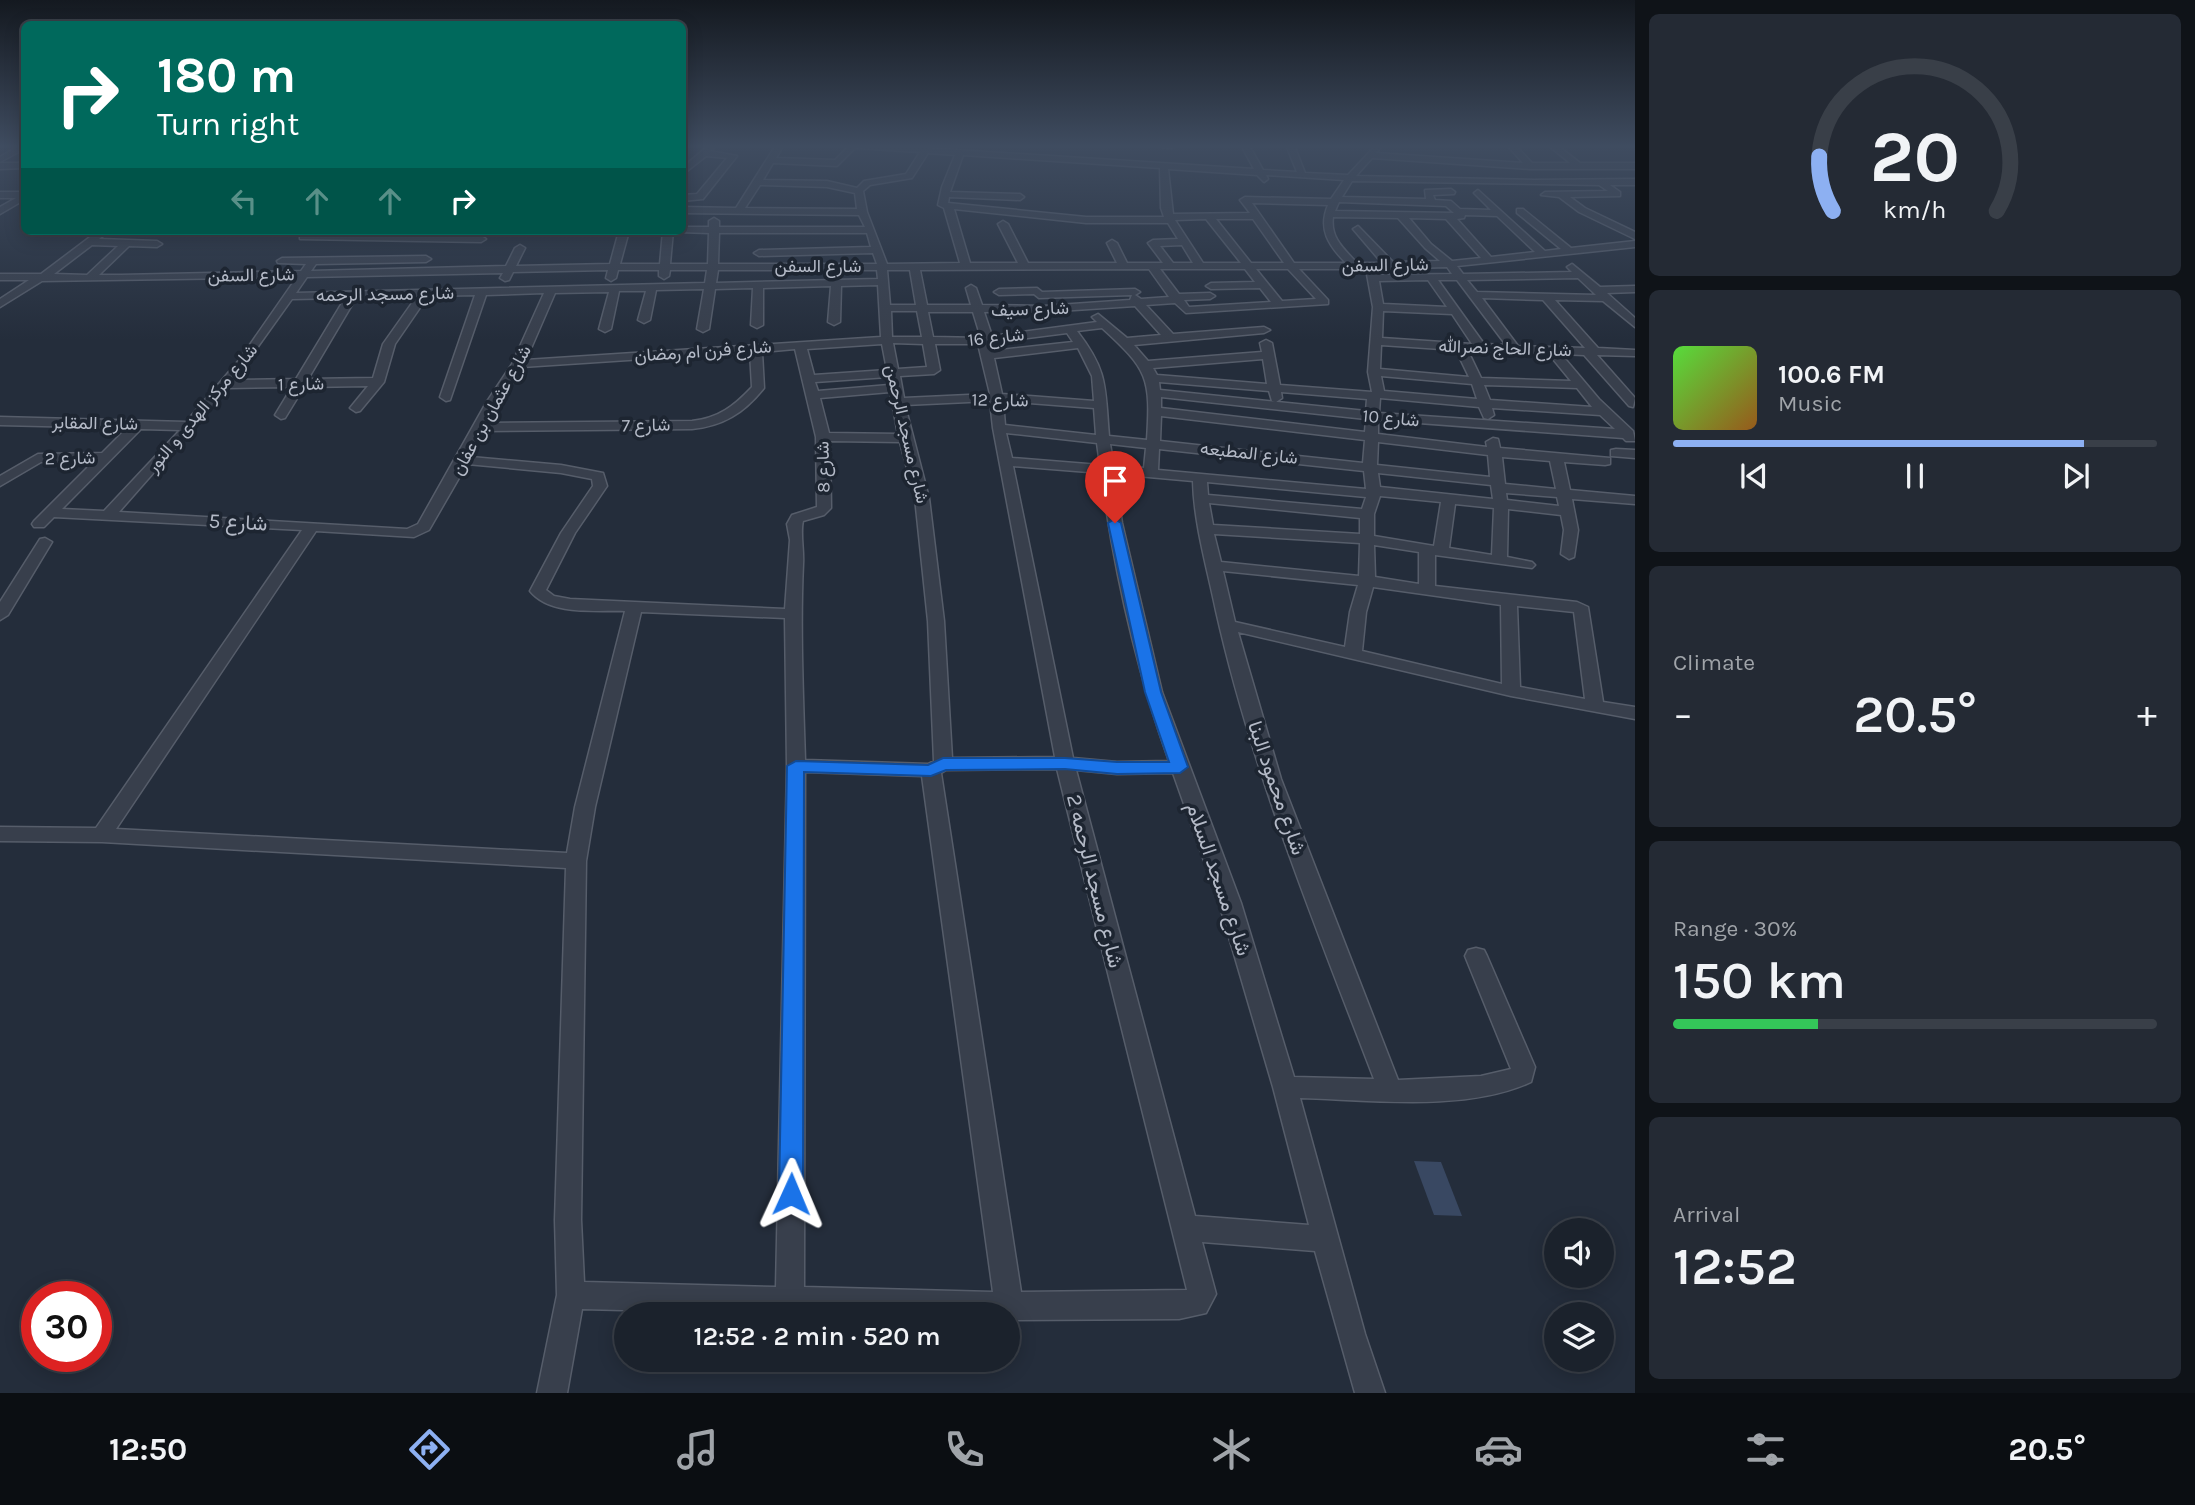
<!DOCTYPE html>
<meta charset="utf-8">
<style>
:root{--surface:#1b222c;--page:#242a34;--text:#f1f3f6;--muted:#a0a4a9;--line:#393f48;--accent:#8db0f2}
body{margin:0;font-family:Karla,Vazirmatn,sans-serif;background:var(--page);color:var(--text);height:100vh;display:flex;flex-direction:column;font-size:26px;white-space:nowrap}
*{box-sizing:border-box;margin:0}
p{font-size:23px;color:var(--muted)}
.icon{flex:none;width:38px;height:38px;fill:none;stroke:currentColor;stroke-width:2;stroke-linecap:round;stroke-linejoin:round}
.map{position:relative;flex:1;overflow:hidden}
.side{display:flex;flex-direction:column;gap:14px;padding:14px;background:#0f1318;width:560px}
.side>*{flex:none}
.top-card{position:absolute;left:21px;top:21px;width:665px;height:214px;border-radius:10px;box-shadow:0 4px 18px #0003,0 0 0 2px var(--line);background:#00695c;color:#fff;overflow:hidden}
.tools{position:absolute;left:1544px;top:1218px;display:grid;gap:14px}
.tools a{display:grid;place-items:center;width:70px;height:70px;border-radius:50%;background:var(--surface);box-shadow:0 4px 18px #0003,0 0 0 2px var(--line);font-size:35px}
.speed{position:absolute;left:21px;top:1281px;display:flex;gap:14px;font-size:35px;font-weight:700;text-align:center}
.speed>*{display:grid;place-content:center;width:91px;height:91px;border-radius:50%;background:var(--surface);box-shadow:0 4px 18px #0003,0 0 0 2px var(--line);line-height:1}
.speed .limit{border:10px solid #d22;background:#fff;color:#111}
.pin{position:absolute;display:grid;place-items:center;width:60px;height:60px;color:#fff;margin:-72px -30px;border-radius:50% 50% 50% 0;rotate:-45deg;box-shadow:0 0 7px #0007}
.pin .icon{rotate:45deg}
.me{position:absolute;width:77px;margin:-38px;rotate:1deg;stroke-linejoin:round;filter:drop-shadow(0 0 5px #0008)}
.turn{display:flex;align-items:center;gap:24px;height:147px;padding:0 21px;font-size:32px}
.turn .icon{width:91px;height:91px;stroke-width:2.5}
.turn b{display:block;font-size:49px;line-height:60px}
.lanes{display:flex;align-items:center;height:66px;padding:0 21px;background:#0003;justify-content:center;gap:35px;direction:ltr}
.lanes .off{opacity:.35}
.big{font-size:52px;font-weight:600;line-height:1.1}
.side .tile{flex:1;display:flex;flex-direction:column;justify-content:center;gap:10px;min-width:0;padding:0 24px;border-radius:10px;background:var(--page)}
.side .dial{align-items:center;gap:0}
.dial svg{height:182px;overflow:visible;fill:none;stroke:var(--line);stroke-width:7;stroke-linecap:round;text-anchor:middle}
.dial text{fill:var(--text);stroke:none}
.song{display:flex;align-items:center;gap:21px}
.cover{width:84px;height:84px;border-radius:10px;background:linear-gradient(135deg,hsl(110 70% 55%),hsl(30 70% 35%))}
.played{height:7px;border-radius:4px;background:linear-gradient(90deg,var(--accent) 85%,var(--line) 85%)}
.keys{display:flex;justify-content:space-around;direction:ltr}
.heat{display:flex;justify-content:space-between;align-items:center;font-size:38px;direction:ltr}
.charge{height:10px;border-radius:5px;background:linear-gradient(90deg,#34c759 30%,var(--line) 0)}
.trip{position:absolute;left:614px;top:1302px;width:406px;height:70px;border-radius:35px;background:var(--surface);box-shadow:0 4px 18px #0003,0 0 0 2px var(--line);font-weight:600;line-height:70px;text-align:center}
.tab-bar{display:flex;height:112px;justify-content:space-around;align-items:center;background:#0b0e12;color:var(--muted)}
.tab-bar .icon{width:49px;height:49px}
.tab-bar .active{color:var(--accent)}
.tab-bar b{font-size:32px;color:var(--text)}
main{display:flex;flex:1;min-height:0}
.map>svg:first-child{display:block}
.water{fill:#394862}
.lines{fill:none;stroke-linecap:round;stroke-linejoin:round}
.street-casing{stroke:#565d6a;stroke-width:3}
.street{fill:#383f4c;fill-rule:evenodd}
.route{fill:#1a73e8;stroke:#114b97;stroke-width:2}
.labels{text-anchor:middle;dominant-baseline:central;stroke-width:7;stroke-linejoin:round;paint-order:stroke}
.far-street-label{font-size:18px;fill:#b4bac7;stroke:#1d2531}
.street-label{font-size:21px;fill:#b4bac7;stroke:#1d2531}
</style>
<main>
<div class="map">
<svg width="1635" height="1393" viewBox="0 0 1635 1393">
<rect width="100%" height="100%" fill="#242d3b"/>
<!-- water -->
<polygon class="water" points="1414,1161 1441,1162 1462,1216 1434,1215"/>
<g class="lines">
<!-- street casing -->
<g class="street-casing">
<g id="street">
<polygon points="20,145 24,145 24,149 0,162 0,157"/>
<polygon points="709,145 714,147 710,151 737,156 703,199 682,201 682,195 697,194 727,158 706,156 682,175 682,168"/>
<path d="M776,145h8l-8,13 59,2 12,-12 -8,-3h39l376,24 -13,-24h8l14,25 34,2 -11,-27h8l11,28 43,2 28,-30 5,2 -5,6 147,10 -16,-18h8l17,18h38l-22,-18h9l23,18h55v6h-105l-158,-11 -16,18 178,4 101,-1v6h-25l10,7v4l-50,1 15,11 50,24v7l-56,-27 -20,-15 -18,-2 4,-3 63,-1 -9,-6 -247,-4 -10,16 84,2 -1,-9 26,-1 4,3 -1,2 -21,1 2,5 16,1 9,8 31,1 -17,-17 4,-3 67,61 16,-2 -44,-36v-4h6l48,39 64,-7v6l-178,19 6,8 109,-2 -5,-5 5,-3 28,23 35,-1v6l-28,1 28,25v9l-32,-26 -48,-1 43,48 37,2v6l-38,-1 38,43 -2,9 -4,-1 -45,-51 -23,-1 38,45 34,32 2,10h-9l-3,-3 -245,-18v14l109,13 -1,-5 7,-4 5,1 2,9 110,10v6l-5,1 -41,-3 6,28 65,6v8l-63,-5 6,31 -4,27 -5,2 -8,-5 3,-24 -3,-15 -53,-6 -1,48 25,5 3,3 -3,3 -97,-13v31l142,16 11,5 15,95 32,5v12l-124,-23 -273,-64 43,147 117,301 83,-4 30,-7 -46,-113 3,-6 8,-2 8,2 3,6 48,111 -4,15c-65,30 -160,18 -231,16l65,236 20,59h-30l-40,-142 -113,-9 14,52 -10,19 -27,6 -170,1 -1,-6h-219l-207,-5 -15,84h-30l20,-98 -2,-75 11,-352 -464,-26 -102,-1v-14l96,1 206,-298 -248,-13 -10,10h-10l-2,-3 2,-3 60,-60 -53,1 -41,24v-10l38,-22 64,-1 25,-25 -127,-3v-8l186,5 54,-63 57,-82 -255,4 -42,26v-8l29,-19h-29v-6h41l57,-43h11l-10,8 58,2 5,3 -5,3 -28,-1 -30,29h22l180,-4 5,-7 -28,-1 -1,-2 5,-3 144,-2 5,3 -5,3 -110,2 -5,7 195,-5 9,-18 5,-3 5,3 -9,18 94,-2 9,-33h10l-9,33h40l3,-33h10l-3,33h38l1,-31 -30,-1 3,-1v-4h27v-6l5,-3 5,3v6h146l-6,-12 -177,-2v-6l54,1zM855,148l65,4 -14,22 -42,7 -7,7 -30,-7 -64,-1 10,-17 64,3zM928,153l27,2 -13,32 -4,18 6,3 16,55 -73,1 -20,-52 -4,-21 7,-6 42,-7zM963,155l197,13 1,40 3,9h-78l-138,-14 1,-6 71,3 4,-3 -4,-3 -70,-2zM1168,169l89,6 7,7 4,-3 -2,-4 78,5 -13,19 -86,-2 -5,3 10,13 -77,1zM760,185l67,2 28,6 2,16 -112,-1zM1339,202l107,4 8,7 -119,-2zM1252,203l76,2c-10,24 0,40 18,58h-52zM954,209l132,14h82l10,16 -25,1 -5,3 15,20h-36l-10,-20 -5,-3 -5,3 10,20h-89l-20,-39 -5,-3 -5,3 20,39h-48zM1465,215l32,1 38,36 -44,5 -34,-38 7,-1zM1333,217l65,1 27,30 15,13 -47,1 -35,-36 -5,3 29,34h-25c-13,-14 -27,-25 -24,-46zM1409,218l37,1 35,39 -29,3 -21,-17zM1206,219l35,44h-38l-28,-43zM1216,219h37l31,44h-33zM719,233h148l4,14 -112,3 -5,3 5,3 114,-3 4,11h-159zM92,245l26,1 -31,29 -33,-1zM1182,245l11,18h-20l-13,-17zM1447,267l5,7 -74,1 -1,-6zM1149,269l20,28 -28,2 -6,-4 5,-3 -5,-3 -93,3 -5,-4 -38,1 -5,3 5,3 35,-1 5,4 93,-3 -2,5 -86,6 -62,-1 -6,-17 -5,-3 -5,3 5,17h-44l-7,-35zM1160,269h85l10,13 -44,1 -5,3 5,3 49,-1 11,14 -82,5 -5,-7 26,-1 5,-3 -5,-3 -31,1zM1256,269h32l28,30 -34,2zM1299,269h67l7,38 -5,65 4,20 -92,-7 -8,-42 -6,-3 -6,3 2,9 -114,9 -14,-16 130,-12 6,-3 -6,-3 -91,7 -27,-29 29,-2 11,10 142,-9v-4zM608,270l-2,8 5,3 5,-3 2,-8h41v6l5,3 5,-3 1,-6h37l-2,13 -409,10 11,-16 196,-4 -3,5 5,3 4,-1 4,-8zM718,270h159l1,9 -162,4zM887,270h23l6,35h-26zM1578,278l18,17 -119,-3 -10,-12zM1428,280l19,27 -64,-3 -4,-23zM1438,280h19l49,65 -22,-1zM878,285l3,52 -355,23 29,-67 54,-1 -10,37 6,3 6,-3 8,-38h27l-8,29 6,3 6,-3 6,-30 48,-1 -7,40 6,3 6,-3 6,-40 38,-1 -2,37 6,3 6,-3v-37l68,-2 -3,36 6,3 6,-3 1,-36zM544,293l-32,71 -26,39 -68,121 -11,5 -288,-17 109,-124 64,-1 -17,28 6,4 4,-1 19,-31 64,-1 -18,22 6,4 4,-1 24,-29 11,-38 33,-48 47,-1 -35,102 6,4 4,-1 36,-105zM417,296l-34,48 -10,34 -65,1 48,-81zM345,298l-49,81 -62,1 58,-81zM1482,298l61,2 42,48 -67,-2zM1135,306l26,29 -34,3 -29,-24 -6,3 5,5 -105,14 -8,-24h60zM891,311h26l5,26h-30zM1383,311l69,3 20,30 -90,-6zM928,312h45l8,26 -48,-1zM1102,328c46,42 49,49 45,112l-38,-4c-4,-50 -1,-65 -32,-105zM1067,333l6,9 -81,9 -3,-8zM893,343l30,1 4,23 -29,2zM882,344l5,26 -73,5 -7,-26zM935,344h43l12,50 -86,4 -4,-22 34,-2 6,-4zM1381,345l75,5 13,27 -89,-8zM1078,348l14,28 2,25 -92,-7 -8,-36zM795,349l21,88 1,70 -25,8 -5,9 3,16 -5,69 -215,-10 -16,-3 -8,-6 29,-57 32,-47 -4,-13 -42,-8 -90,-8 13,-26 208,-2c31,-3 52,-16 72,-41l-2,-36zM1468,351l80,2 23,28 -90,-3zM750,352l2,35c-18,19 -33,31 -60,34l-204,2 34,-56zM1263,359l4,25 -110,-9 -4,-7zM1381,376l91,8 5,15 -93,-8zM888,377l1,8 -71,6 -3,-9zM1159,382l110,9 3,10 4,1 6,-4 -1,-6 86,7 -1,12 -206,-21zM1484,385l93,3 15,19 -102,-7zM890,392l8,42 -69,-1 -9,-35zM1161,397l205,22 -1,13 -204,-24zM1380,398l99,9 5,11 4,1 6,-4 -2,-7 108,7 15,14 -236,-16zM990,401l3,27 62,329 -103,1 -8,-137 -15,-123 -24,-93zM1003,401l91,7 2,27 -91,-10zM1161,416l204,24 -2,23 -203,-22zM141,429l39,1 -76,81 -42,-2zM1006,433l91,10 3,22 -88,-7zM830,441l70,1 15,56 13,123 6,140 -6,3 -123,-4c-2,-65 -5,-131 -2,-196 1,-14 -3,-31 0,-43l21,-6 7,-7zM1378,442l110,13 2,22 -113,-12zM1110,444l36,4 -2,20 -30,-2zM1159,449l205,22 2,18 -208,-19zM1502,457l48,4 6,28 -51,-5zM467,464l94,9 31,6 1,7 -32,47 -31,58c20,25 66,19 95,20l-50,196 -8,46 -451,-24 200,-298 98,6 15,-7zM1013,466l88,7c13,98 35,195 68,288l-52,1 -44,-4zM1378,473l113,12 2,14 -113,-12zM1115,474l78,7c1,43 14,86 23,130 36,160 99,314 158,468l-80,-2 -53,-174 -79,-211 -40,-169zM1207,482l159,15 -4,12 -154,-14zM1506,493l51,4 2,9 -52,-6zM1380,496l61,6 -7,44 -60,-10v-22zM1209,503l151,15v16l-147,-9zM1455,504l39,4 -2,47 -43,-7zM1214,534l146,9 -1,33 -138,-14zM1374,545l45,7v32l-44,-7zM1223,571l135,14 -8,27 -5,35 -110,-25zM1373,587l128,18 1,79 -140,-33 4,-39zM1517,606l57,6 11,87 -65,-12zM641,612l144,6 2,148 -11,521 -192,-5 -3,-62 5,-359 9,-54zM1057,769l130,521 -166,2 -80,-519 5,-3zM1076,770l41,4 56,-1 46,130 54,184 36,138 -114,-9zM805,772l117,4 71,516 -189,-5z"/>
<polygon points="1140,145 1175,145 1176,146 1172,148"/>
<polygon points="0,163 24,163 24,168 0,169"/>
<polygon points="0,192 24,192 24,200 0,214 0,207 16,198 0,198"/>
<polygon points="303,234 481,236 486,239 481,242 300,239 300,235"/>
<polygon points="1616,449 1635,450 1635,458 1611,456 1611,450"/>
<polygon points="45,538 52,542 8,615 0,620 0,602 40,539"/>
</g>
</g>
<!-- street -->
<use href="#street" class="street"/>
</g>
<!-- sky -->
<linearGradient id="sky" x2="0" y2="1"><stop stop-color="#141920"/><stop offset="0.43" stop-color="#3f4c60"/><stop offset="1" stop-color="#3f4c60" stop-opacity="0"/></linearGradient>
<rect width="1635" height="340" fill="url(#sky)"/>
<!-- route -->
<polygon class="route" points="1115,519 1121,523 1161,692 1188,767 1180,773 1117,774 1065,769 946,770 931,776 804,772 803,1194 799,1202 791,1205 783,1202 779,1194 787,766 796,761 928,765 943,758 1065,758 1117,762 1169,762 1145,692 1108,523"/>
<g class="labels">
<!-- far-street labels -->
<g class="far-street-label">
<text transform="translate(1385 265) rotate(-1)">شارع السفن</text>
<text x="818" y="266">شارع السفن</text>
<text transform="translate(251 275) rotate(-1)">شارع السفن</text>
<text transform="translate(385 294) rotate(-1)">شارع مسجد الرحمه</text>
<text transform="translate(1030 309) rotate(-2)">شارع سيف</text>
<text transform="translate(996 337) rotate(-6)">شارع 16</text>
<text transform="translate(1505 348) rotate(2)">شارع الحاج نصرالله</text>
<text transform="translate(703 351) rotate(-4)">شارع فرن ام رمضان</text>
<text transform="translate(301 384) rotate(-1)">شارع 1</text>
<text transform="translate(1000 400) rotate(1)">شارع 12</text>
<text transform="translate(202 408) rotate(-50)">شارع مركز الهدى و النور</text>
<text transform="translate(491 410) rotate(-61)">شارع عثمان بن عفان</text>
<text transform="translate(1391 418) rotate(5)">شارع 10</text>
<text transform="translate(95 423) rotate(1)">شارع المقابر</text>
<text transform="translate(646 425) rotate(-1)">شارع 7</text>
<text transform="translate(907 434) rotate(77)">شارع مسجد الرحمن</text>
<text transform="translate(1249 453) rotate(6)">شارع المطبعه</text>
<text transform="translate(70 458) rotate(-1)">شارع 2</text>
<text transform="translate(823 467) rotate(-91)">شارع 8</text>
</g>
<!-- street labels -->
<g class="street-label">
<text transform="translate(238 522) rotate(3)">شارع 5</text>
<text transform="translate(1277 788) rotate(71)">شارع محمود البنا</text>
<text transform="translate(1219 879) rotate(71)">شارع مسجد السلام</text>
<text transform="translate(1095 881) rotate(76)">شارع مسجد الرحمه 2</text>
</g>
</g>
</svg>
<div class="tools">
<a><svg class="icon" aria-label="sound" viewBox="0 0 24 24"><path d="M4 9h4l5-4v14l-5-4H4zM17 9q2 3 0 6"/></svg></a>
<a><svg class="icon" aria-label="layers" viewBox="0 0 24 24"><path d="M12 4l9 5-9 5-9-5zM3 14l9 5 9-5"/></svg></a>
</div>
<div class="speed"><div class="limit">30</div></div>
<div class="pin" style="left:1115px;top:523px;background:#d93025"><svg class="icon" aria-label="arrive" viewBox="0 0 24 24"><path d="M6 21V4h12l-3 4 3 4H6"/></svg></div>
<svg class="me" style="left:791px;top:1194px" viewBox="-20 -20 40 40"><path d="M0-17L14 15 0 8-14 15z" fill="#1a73e8" stroke="#fff" stroke-width="4"/></svg>
<div class="trip">12:52 · 2 min · 520 m</div>
<div class="top-card">
<div class="turn"><svg class="icon" aria-label="right" viewBox="0 0 24 24"><path d="M7 20v-9h11M14 6l5 5-5 5"/></svg><div><b>180 m</b>Turn right</div></div>
<div class="lanes"><svg class="icon off" aria-label="left" viewBox="0 0 24 24"><path d="M17 20v-9H6M10 6l-5 5 5 5"/></svg><svg class="icon off" aria-label="ahead" viewBox="0 0 24 24"><path d="M12 20V5M6 11l6-6 6 6"/></svg><svg class="icon off" aria-label="ahead" viewBox="0 0 24 24"><path d="M12 20V5M6 11l6-6 6 6"/></svg><svg class="icon" aria-label="right" viewBox="0 0 24 24"><path d="M7 20v-9h11M14 6l5 5-5 5"/></svg></div>
</div>
</div>
<section class="side">
<div class="tile dial"><svg viewBox="0 0 100 80">
<path d="M14 69A42 42 0 1 1 86 69"/>
<path d="M14 69A42 42 0 0 1 8 45" stroke="#8db0f2"/>
<text x="50" y="56" font-size="32" font-weight="700">20</text>
<text x="50" y="72" font-size="11">km/h</text>
</svg></div>
<div class="tile">
<div class="song"><i class="cover"></i><div><b>100.6 FM</b><p>Music</p></div></div>
<div class="played"></div>
<div class="keys"><svg class="icon" aria-label="previous" viewBox="0 0 24 24"><path d="M18 5L8 12l10 7zM5 5v14"/></svg><svg class="icon" aria-label="pause" viewBox="0 0 24 24"><path d="M8 5v14M16 5v14"/></svg><svg class="icon" aria-label="next" viewBox="0 0 24 24"><path d="M6 5l10 7-10 7zM19 5v14"/></svg></div>
</div>
<div class="tile"><p>Climate</p>
<div class="heat"><a>−</a><b class="big">20.5°</b><a>+</a></div>
</div>
<div class="tile"><p>Range · 30%</p><b class="big">150 km</b><div class="charge"></div></div>
<div class="tile"><p>Arrival</p><b class="big">12:52</b></div>
</section>
</main>
<nav class="tab-bar">
<b>12:50</b>
<svg class="icon active" aria-label="directions" viewBox="0 0 24 24"><path d="M12 3l9 9-9 9-9-9zM9 14v-3h6M13 9l2 2-2 2"/></svg>
<svg class="icon" aria-label="music" viewBox="0 0 24 24"><path d="M9 18V5l10-2v13"/><circle cx="6" cy="18" r="3"/><circle cx="16" cy="16" r="3"/></svg>
<svg class="icon" aria-label="phone" viewBox="0 0 24 24"><path d="M5 4h4l2 5-3 2q2 4 5 5l2-3 5 2v4C11 20 4 13 5 4z"/></svg>
<svg class="icon" aria-label="climate" viewBox="0 0 24 24"><path d="M12 3v18M4 7l16 10M4 17L20 7"/></svg>
<svg class="icon" aria-label="car" viewBox="0 0 24 24"><path d="M5 17H2v-5l4-1 3-4h7l3 4 3 1v5h-3M9 17h6M6 11h13"/><circle cx="7" cy="17" r="2"/><circle cx="17" cy="17" r="2"/></svg>
<svg class="icon" aria-label="filters" viewBox="0 0 24 24"><path d="M4 7h16M4 17h16"/><circle cx="9" cy="7" r="2"/><circle cx="15" cy="17" r="2"/></svg>
<b>20.5°</b>
</nav>
